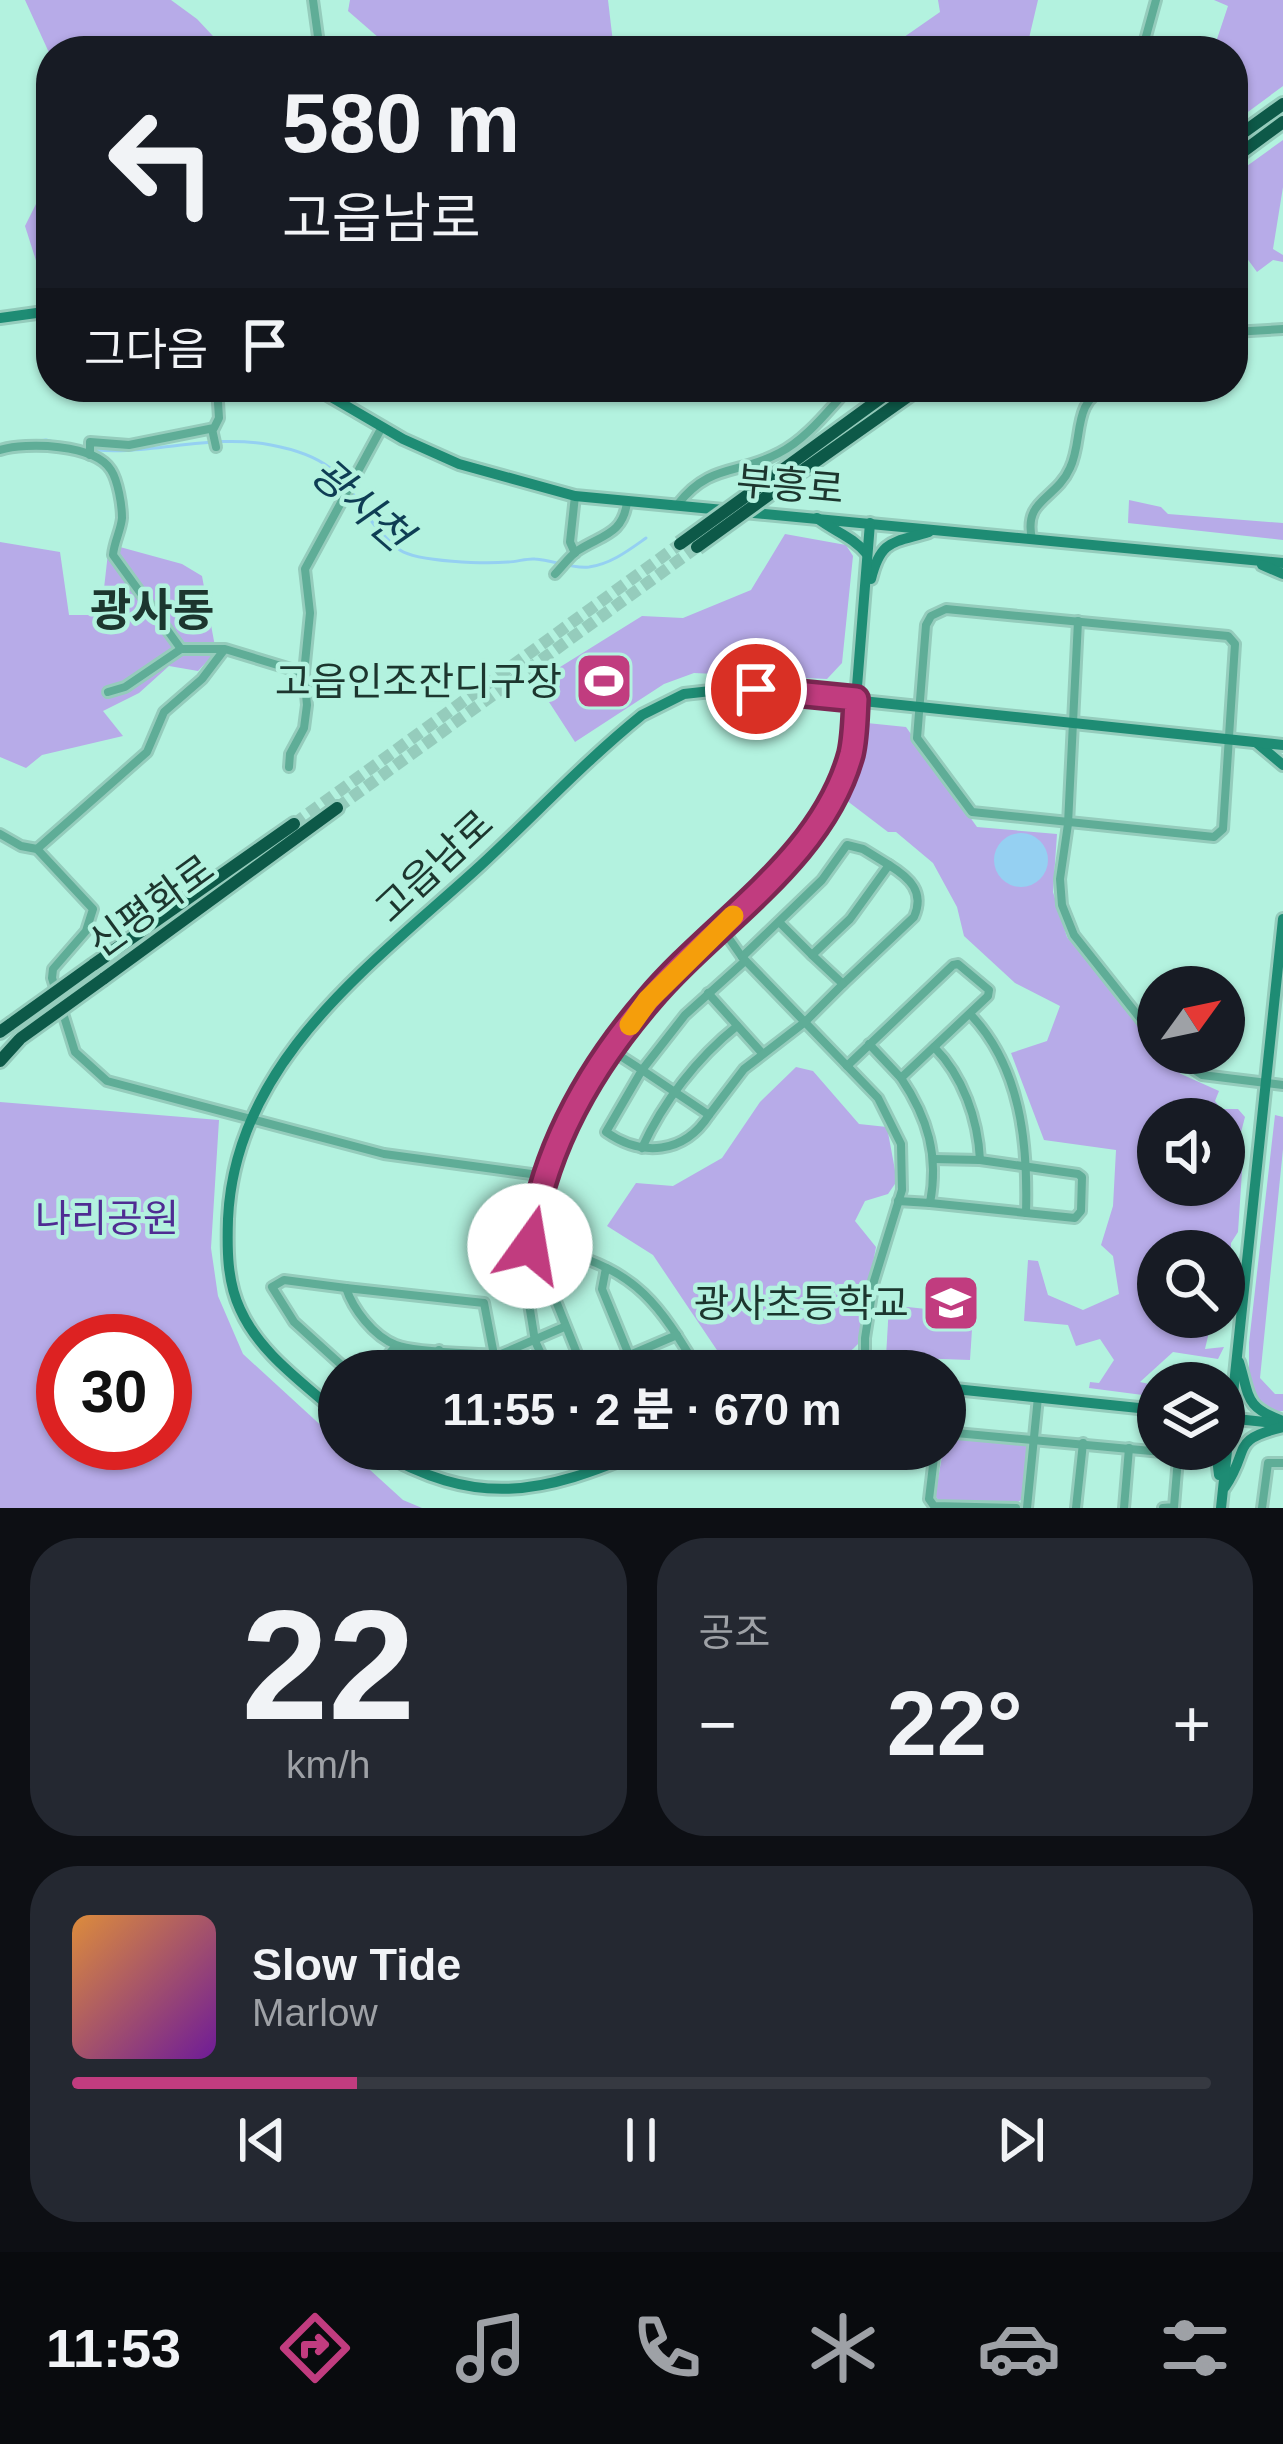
<!DOCTYPE html>
<html lang="ko">
<meta charset="utf-8">
<style>
:root{--surface:#171b24;--page:#242831;--text:#f1f3f6;--muted:#9ea1a6;--line:#363941;--accent:#c13c7f}
body{margin:0;font-family:Helvetica,"Noto Sans KR",sans-serif;background:var(--page);color:var(--text);height:100vh;display:flex;flex-direction:column;font-size:45px;white-space:nowrap}
*{box-sizing:border-box;margin:0}
p{font-size:39px;color:var(--muted)}
.icon{flex:none;width:66px;height:66px;fill:none;stroke:currentColor;stroke-width:2;stroke-linecap:round;stroke-linejoin:round}
.map{position:relative;height:1508px;overflow:hidden}
.drawer{display:flex;flex-direction:column;gap:30px;padding:30px;background:#0d0f14;flex:1}
.drawer>*{flex:none}
.top-card{position:absolute;left:36px;top:36px;width:1212px;height:366px;border-radius:48px;box-shadow:0 3px 9px #0004;background:#171b24;color:var(--text);overflow:hidden}
.needle{width:78px;rotate:57deg}
.buttons{position:absolute;left:1137px;top:966px;display:grid;gap:24px}
.buttons a{display:grid;place-items:center;width:108px;height:108px;border-radius:50%;background:var(--surface);box-shadow:0 3px 9px #0004;font-size:60px}
.speed{position:absolute;left:36px;top:1314px;display:flex;gap:24px;font-size:60px;font-weight:700;text-align:center}
.speed>*{display:grid;place-content:center;width:156px;height:156px;border-radius:50%;background:var(--surface);box-shadow:0 3px 9px #0004;line-height:1}
.speed .limit{border:18px solid #d22;background:#fff;color:#111}
.pin{position:absolute;display:grid;place-items:center;width:102px;height:102px;color:#fff;margin:-51px;border:6px solid #fff;border-radius:50%;box-shadow:0 3px 12px #0007}
.me{position:absolute;width:132px;margin:-66px;rotate:13deg;stroke-linejoin:round;filter:drop-shadow(0 0 9px #0008)}
.turn{display:flex;align-items:center;gap:42px;height:252px;padding:0 48px;font-size:54px}
.turn .icon{width:156px;height:156px;stroke-width:2.5}
.turn b{display:block;font-size:84px;line-height:102px}
.then{display:flex;align-items:center;height:114px;padding:0 48px;background:#0003;gap:24px;font-size:45px}
.big{font-size:90px;font-weight:800;line-height:1.1}
.drawer .widget{flex:1;display:flex;flex-direction:column;justify-content:center;gap:18px;min-width:0;padding:0 42px;border-radius:48px;background:var(--page)}
.drawer .dial{align-items:center;gap:0}
.dial b{font-size:156px;line-height:1}
.song{display:flex;align-items:center;gap:36px}
.cover{width:144px;height:144px;border-radius:18px;background:linear-gradient(135deg,hsl(30 70% 55%),hsl(280 70% 35%))}
.played{height:12px;border-radius:6px;background:linear-gradient(90deg,var(--accent) 25%,var(--line) 25%)}
.keys{display:flex;justify-content:space-around;direction:ltr}
.heat{display:flex;justify-content:space-between;align-items:center;font-size:66px;direction:ltr}
.drawer .tiles{flex:1;display:grid;gap:30px;grid-template-columns:1fr 1fr}
.widget:last-child{grid-column:span 2}
.trip{position:absolute;left:318px;top:1350px;width:648px;height:120px;border-radius:60px;background:var(--surface);box-shadow:0 3px 9px #0004;font-weight:800;line-height:120px;text-align:center}
.dock{display:flex;height:192px;justify-content:space-around;align-items:center;background:#090b0e;color:var(--muted)}
.dock .icon{width:84px;height:84px}
.dock .active{color:var(--accent)}
.dock b{font-size:54px;color:var(--text)}
.map>svg:first-child{display:block}
.green{fill:#b7abe8;fill-rule:evenodd}
.water{fill:#95d0f2}
.lines{fill:none;stroke-linecap:round;stroke-linejoin:round}
.stream{stroke:#95d0f2;stroke-width:3}
.highway-tunnel{stroke:#95ccbc;stroke-width:12;stroke-dasharray:12 6;stroke-linecap:butt}
.street-casing{stroke:#95ccbc;stroke-width:14}
.secondary-casing{stroke:#95ccbc;stroke-width:16}
.highway-casing{stroke:#95ccbc;stroke-width:18}
.street{stroke:#5fad97;stroke-width:8}
.secondary{stroke:#1e8c74;stroke-width:10}
.highway{stroke:#0d5948;stroke-width:12}
.highway-bridge-casing{stroke:#95ccbc;stroke-width:18;stroke-linecap:butt}
.highway-bridge{stroke:#0d5948;stroke-width:12}
.route-casing{stroke:#7d2753;stroke-width:30}
.route{stroke:#c13c7f;stroke-width:21}
.slow{stroke:#f59e0b;stroke-width:21}
.labels{text-anchor:middle;dominant-baseline:central;stroke-width:9;stroke-linejoin:round;paint-order:stroke}
.street-label{font-size:39px;fill:#1c362e;stroke:#b3f2df}
.poi-label{font-size:39px;fill:#1c362e;stroke:#b3f2df;text-anchor:end}
.park-label{font-size:39px;fill:#4f2c92;stroke:#b3f2df}
.water-label{font-size:42px;font-style:italic;fill:#0e3d54;stroke:#b3f2df}
.quarter-label{font-size:45px;font-weight:bold;fill:#1c362e;stroke:#b3f2df}
</style>
<div class="map">
<svg width="1283" height="1508" viewBox="0 0 1283 1508">
<rect width="100%" height="100%" fill="#b3f2df"/>
<!-- green -->
<g class="green">
<polygon points="25,0 171,0 197,19 227,51 51,51 51,57"/>
<polygon points="350,0 608,0 614,51 394,51 348,11"/>
<polygon points="938,0 1038,0 1026,51 884,51 940,12"/>
<polygon points="1214,0 1283,0 1283,86 1233,123 1233,51 1213,51 1228,6"/>
<polygon points="1283,140 1283,187 1273,249 1283,255 1283,262 1273,260 1257,272 1246,257 1233,260 1233,176"/>
<polygon points="51,174 51,271 39,270 25,226"/>
<polygon points="1129,500 1161,507 1168,514 1283,523 1283,540 1128,523"/>
<polygon points="785,534 846,545 853,556 842,663 827,679 694,673 664,684 575,742 536,682 642,616 683,618 751,590"/>
<polygon points="0,542 60,552 69,615 101,615 109,544 182,564 202,576 216,652 198,671 169,666 139,693 103,711 123,736 42,755 26,768 0,757"/>
<path d="M867,723l39,4 71,100 80,7 -4,58 14,45 91,110v6h5l18,21 38,17 -4,10 6,8h17l7,8 -6,23 5,1 -6,91 -7,11v78l-19,-2 -7,30 19,-2 -6,12 -45,-7 -33,30 18,4v11l-69,-9 1,-6 9,1 15,-23 -14,-21 -24,7 -8,-21 -44,-4 4,-61 10,1 10,34 35,15 36,-16 -6,-38 -12,-11 12,-39 3,-56 -72,-10 -33,-87 36,-12 13,-35 -45,-23 -51,-47 -7,-29 -24,-44 -37,-31h-8l-42,-32zM1158,1119h66v66h-66zM1158,1251h66v66h-66z"/>
<path d="M796,1067l17,4 46,53 28,3 10,54 -9,13 -23,7 -10,20 21,26 -18,97c-30,33 -86,27 -127,27l-78,-116 -46,-29 29,-43 37,3 49,-28 38,-56z"/>
<path d="M0,1102l219,18 -8,128 7,48 25,58 96,88v7h8l56,51 19,8h-422zM63,1341h102v102h-102z"/>
<polygon points="1275,1115 1283,1117 1283,1149 1260,1378 1275,1394 1283,1394 1283,1411 1275,1412 1255,1396 1249,1383 1249,1343"/>
<polygon points="889,1305 973,1314 970,1360 886,1357"/>
<polygon points="945,1439 1027,1443 1022,1499 1017,1503 939,1501 935,1496"/>
</g>
<!-- water -->
<circle class="water" cx="1021" cy="860" r="27"/>
<g class="lines">
<!-- stream -->
<g class="stream">
<polyline points="0,446 46,440 65,445"/>
<path d="M80,448c64,11 127,-16 191,-3 92,17 72,61 129,105 17,12 86,14 108,12 9,0 19,-4 27,-3 18,1 36,10 54,8 22,-3 40,-17 57,-29"/>
</g>
<!-- highway-tunnel -->
<g class="highway-tunnel">
<polyline points="337,808 697,547"/>
<polyline points="294,824 680,544"/>
</g>
<!-- street casing -->
<g class="street-casing">
<g id="street">
<polyline points="313,0 320,51"/>
<polyline points="1142,51 1156,0"/>
<polyline points="1233,332 1283,329"/>
<polyline points="212,429 216,447"/>
<path d="M0,450c26,-8 95,-6 111,20 7,11 11,35 11,48 -1,12 -8,24 -9,37l68,94h44l79,24"/>
<polyline points="90,455 90,442 129,445 214,428 219,418 217,387"/>
<path d="M678,504c32,-41 60,-29 101,-51 28,-14 50,-44 71,-66"/>
<path d="M1032,539c-9,-40 24,-39 38,-71 14,-29 1,-67 38,-81"/>
<polyline points="575,553 570,542 575,496"/>
<path d="M555,574c7,-7 14,-17 22,-23 24,-16 46,-16 50,-49"/>
<polygon points="946,609 1228,636 1235,644 1223,829 1214,837 972,812 917,738 926,625 931,616"/>
<polyline points="1078,621 1068,824 1060,879 1062,905 1074,935 1158,1041"/>
<polyline points="108,692 125,687 181,649"/>
<polyline points="289,767 290,754 304,728 307,705 304,673 310,613 305,569 382,427"/>
<polyline points="0,834 21,846 37,849 93,909 86,931 53,969 52,978 75,1052 107,1081 384,1154 546,1176"/>
<polyline points="37,849 147,752 164,712 202,679 224,650"/>
<polyline points="721,927 742,957 878,1098 901,1144 902,1190 874,1281 865,1338 865,1371"/>
<path d="M812,955l31,29 71,-67c11,-25 -4,-39 -25,-52"/>
<polyline points="742,957 822,880 847,845 863,849 889,865 850,919 812,955 780,923"/>
<polyline points="708,993 762,1053"/>
<path d="M970,1014c51,53 58,129 56,199"/>
<path d="M934,1047c29,29 44,72 46,113"/>
<path d="M611,1050l31,20 -36,62c36,25 78,22 103,-17l-67,-45 43,-55 60,-54"/>
<polyline points="1169,1053 1202,1075 1283,1085"/>
<polyline points="847,1066 953,965 958,964 989,990 988,996 901,1078 869,1044"/>
<polyline points="709,1115 744,1069 805,1022 843,984"/>
<path d="M642,1148c21,-46 55,-90 95,-122"/>
<path d="M898,1201l32,2c9,-47 -2,-85 -29,-125"/>
<polyline points="930,1203 1075,1218 1081,1211 1082,1177 1078,1174 980,1160 934,1159"/>
<polyline points="606,1268 602,1289 629,1355"/>
<polyline points="346,1288 284,1280 272,1287 294,1322 348,1371"/>
<path d="M494,1355l-10,-52 -138,-15c7,21 27,48 50,57 18,8 76,8 98,10h5l65,-28"/>
<polyline points="499,1355 504,1371"/>
<polyline points="374,1371 396,1346"/>
<polyline points="437,1371 439,1350"/>
<polyline points="549,1371 535,1341 525,1279 534,1212 569,1111 648,1000 793,858 827,806 851,755 856,701"/>
<path d="M584,1371l-28,-70 3,-51c80,23 99,53 140,121"/>
<polyline points="592,1371 677,1335"/>
<polyline points="945,1432 1173,1453 1178,1458 1174,1507 1163,1508"/>
<path d="M441,1449c30,14 60,8 90,0"/>
<polyline points="588,1449 599,1469"/>
<polyline points="935,1449 929,1499 934,1506 1016,1508"/>
<polyline points="1027,1508 1038,1397"/>
<polyline points="1076,1508 1083,1443"/>
<polyline points="1124,1508 1129,1448"/>
<polyline points="1262,1508 1268,1463 1283,1463"/>
</g>
</g>
<!-- secondary casing -->
<g class="secondary-casing">
<g id="secondary">
<polyline points="0,318 51,311"/>
<polyline points="314,387 403,439 459,464 575,496 1283,563"/>
<path d="M817,518c18,14 35,18 50,36"/>
<polyline points="1262,565 1283,574"/>
<path d="M871,579c10,-40 22,-36 58,-47"/>
<polyline points="856,699 870,523"/>
<polyline points="1258,744 1283,765"/>
<path d="M1239,1362c11,35 5,45 44,59"/>
<polyline points="945,1388 1158,1410"/>
<path d="M339,1415c-35,-32 -79,-61 -99,-106 -13,-28 -13,-60 -12,-90 7,-159 145,-255 253,-354 54,-50 104,-104 161,-150l42,-21 54,-6 545,57"/>
<polyline points="1227,1418 1274,1423"/>
<path d="M375,1449c101,59 165,47 272,0"/>
<polyline points="1216,1449 1219,1475"/>
<path d="M1225,1487c26,-38 4,-47 58,-60"/>
<polyline points="1221,1508 1283,919"/>
</g>
</g>
<!-- highway casing -->
<g class="highway-casing">
<g id="highway">
<polyline points="1233,140 1283,104"/>
<polyline points="1233,159 1283,122"/>
<polyline points="778,473 896,387"/>
<polyline points="795,476 921,387"/>
<polyline points="93,965 294,824"/>
<polyline points="103,979 337,808"/>
<polyline points="0,1032 11,1024"/>
<polyline points="0,1061 19,1040"/>
</g>
</g>
<!-- street -->
<use href="#street" class="street"/>
<!-- secondary -->
<use href="#secondary" class="secondary"/>
<!-- highway -->
<use href="#highway" class="highway"/>
<!-- highway-bridge casing -->
<g class="highway-bridge-casing">
<g id="highway-bridge">
<polyline points="680,544 778,473"/>
<polyline points="697,547 795,476"/>
<polyline points="11,1024 93,965"/>
<polyline points="21,1038 103,979"/>
</g>
</g>
<!-- highway-bridge -->
<use href="#highway-bridge" class="highway-bridge"/>
</g>
<g class="lines">
<!-- route casing -->
<g class="route-casing">
<path id="route" d="M530,1246c12,-94 57,-174 118,-245 66,-79 174,-141 203,-247 4,-17 4,-37 5,-55l-100,-10"/>
</g>
<!-- route -->
<use href="#route" class="route"/>
<!-- slow -->
<polyline class="slow" points="630,1025 648,1000 733,916"/>
</g>
<!-- icons -->
<defs>
<g id="stadium-square" transform="scale(3)"><rect x="-9" y="-9" width="18" height="18" rx="4" fill="#c13c7f" stroke="#b3f2df"/><path d="M0-5a6.5 5 0 1 0 0 10a6.5 5 0 1 0 0-10ZM-3.5-1.8h7v3.6h-7Z" fill="#fff"/></g>
<g id="school-square" transform="scale(3)"><rect x="-9" y="-9" width="18" height="18" rx="4" fill="#c13c7f" stroke="#b3f2df"/><path d="M0-5L7-2L0 1L-7-2ZM-4 1L0 2.5L4 1V4Q0 6-4 4Z" fill="#fff"/></g>
</defs>
<g fill-rule="evenodd">
<use href="#stadium-square" x="604" y="681"/>
<use href="#school-square" x="951" y="1303"/>
</g>
<g class="labels">
<!-- street labels -->
<g class="street-label">
<text transform="translate(790 485) rotate(5)">부흥로</text>
<text transform="translate(434 866) rotate(-43)">고읍남로</text>
<text transform="translate(151 906) rotate(-36)">신평화로</text>
</g>
<!-- poi labels -->
<g class="poi-label">
<text x="562" y="681">고읍인조잔디구장</text>
<text x="909" y="1303">광사초등학교</text>
</g>
<!-- park labels -->
<g class="park-label">
<text x="107" y="1218">나리공원</text>
</g>
<!-- water labels -->
<g class="water-label">
<text transform="translate(361 504) rotate(41)">광사천</text>
</g>
<!-- quarter labels -->
<g class="quarter-label">
<text x="152" y="610">광사동</text>
</g>
</g>
</svg>
<div class="buttons">
<a><svg class="needle" viewBox="-14 -14 28 28"><path d="M0-13l5 13h-10z" fill="#e53935"/><path d="M0 13l5-13h-10z" fill="#9ea1a6"/></svg></a>
<a><svg class="icon" aria-label="sound" viewBox="0 0 24 24"><path d="M4 9h4l5-4v14l-5-4H4zM17 9q2 3 0 6"/></svg></a>
<a><svg class="icon" aria-label="search" viewBox="0 0 24 24"><circle cx="10" cy="10" r="6"/><path d="M15 15l6 6"/></svg></a>
<a><svg class="icon" aria-label="layers" viewBox="0 0 24 24"><path d="M12 4l9 5-9 5-9-5zM3 14l9 5 9-5"/></svg></a>
</div>
<div class="speed"><div class="limit">30</div></div>
<div class="pin" style="left:756px;top:689px;background:#d93025"><svg class="icon" aria-label="arrive" viewBox="0 0 24 24"><path d="M6 21V4h12l-3 4 3 4H6"/></svg></div>
<svg class="me" style="left:530px;top:1246px" viewBox="-20 -20 40 40"><circle r="19" fill="#fff"/><path d="M0-13L10 11 0 6-10 11z" fill="#c13c7f"/></svg>
<div class="trip">11:55 · 2 분 · 670 m</div>
<div class="top-card">
<div class="turn"><svg class="icon" aria-label="left" viewBox="0 0 24 24"><path d="M17 20v-9H6M10 6l-5 5 5 5"/></svg><div><b>580 m</b>고읍남로</div></div>
<div class="then">그다음<svg class="icon" aria-label="arrive" viewBox="0 0 24 24"><path d="M6 21V4h12l-3 4 3 4H6"/></svg></div>
</div>
</div>
<section class="drawer">
<div class="tiles">
<div class="widget dial"><b>22</b><p>km/h</p></div>
<div class="widget"><p>공조</p>
<div class="heat"><a>−</a><b class="big">22°</b><a>+</a></div>
</div>
<div class="widget">
<div class="song"><i class="cover"></i><div><b>Slow Tide</b><p>Marlow</p></div></div>
<div class="played"></div>
<div class="keys"><svg class="icon" aria-label="previous" viewBox="0 0 24 24"><path d="M18 5L8 12l10 7zM5 5v14"/></svg><svg class="icon" aria-label="pause" viewBox="0 0 24 24"><path d="M8 5v14M16 5v14"/></svg><svg class="icon" aria-label="next" viewBox="0 0 24 24"><path d="M6 5l10 7-10 7zM19 5v14"/></svg></div>
</div>
</div>
</section>
<nav class="dock">
<b>11:53</b>
<svg class="icon active" aria-label="directions" viewBox="0 0 24 24"><path d="M12 3l9 9-9 9-9-9zM9 14v-3h6M13 9l2 2-2 2"/></svg>
<svg class="icon" aria-label="music" viewBox="0 0 24 24"><path d="M9 18V5l10-2v13"/><circle cx="6" cy="18" r="3"/><circle cx="16" cy="16" r="3"/></svg>
<svg class="icon" aria-label="phone" viewBox="0 0 24 24"><path d="M5 4h4l2 5-3 2q2 4 5 5l2-3 5 2v4C11 20 4 13 5 4z"/></svg>
<svg class="icon" aria-label="climate" viewBox="0 0 24 24"><path d="M12 3v18M4 7l16 10M4 17L20 7"/></svg>
<svg class="icon" aria-label="car" viewBox="0 0 24 24"><path d="M5 17H2v-5l4-1 3-4h7l3 4 3 1v5h-3M9 17h6M6 11h13"/><circle cx="7" cy="17" r="2"/><circle cx="17" cy="17" r="2"/></svg>
<svg class="icon" aria-label="filters" viewBox="0 0 24 24"><path d="M4 7h16M4 17h16"/><circle cx="9" cy="7" r="2"/><circle cx="15" cy="17" r="2"/></svg>
</nav>
